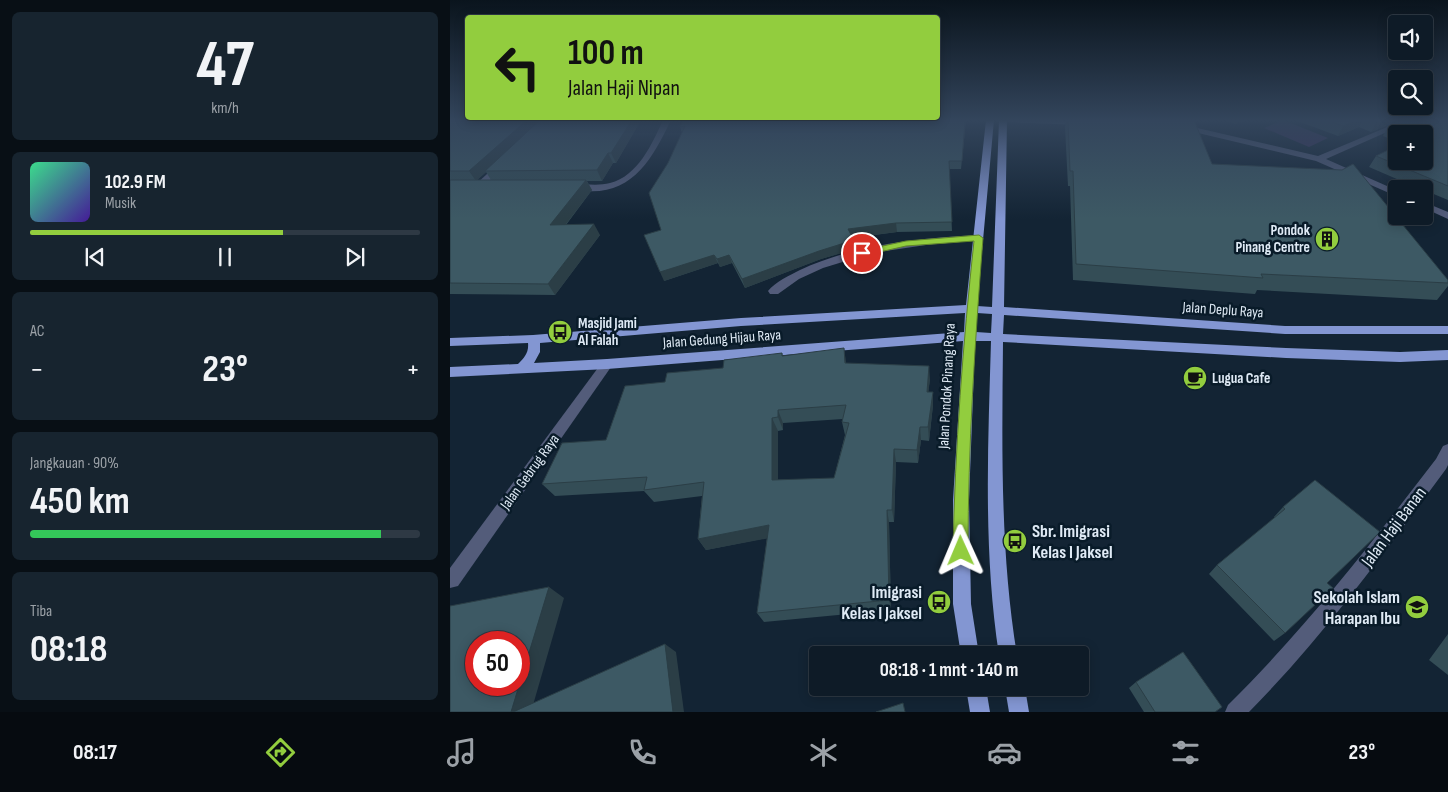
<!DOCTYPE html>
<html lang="id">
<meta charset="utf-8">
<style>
:root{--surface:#0e1b27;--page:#17242f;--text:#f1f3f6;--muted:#9ba1a7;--line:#2e3944;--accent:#92cd3e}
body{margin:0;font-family:"Sofia Sans Condensed",sans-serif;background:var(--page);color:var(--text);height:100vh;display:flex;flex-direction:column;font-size:19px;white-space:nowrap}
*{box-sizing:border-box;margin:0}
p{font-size:16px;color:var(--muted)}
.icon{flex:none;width:28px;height:28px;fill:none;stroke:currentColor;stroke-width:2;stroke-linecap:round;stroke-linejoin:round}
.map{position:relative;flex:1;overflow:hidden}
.side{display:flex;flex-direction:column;gap:12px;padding:12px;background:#080f15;width:450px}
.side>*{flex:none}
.banner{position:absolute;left:15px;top:15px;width:475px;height:105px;border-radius:5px;box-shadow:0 2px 12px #0003,0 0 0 1px var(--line);background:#92cd3e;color:#111;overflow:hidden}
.tools{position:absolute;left:938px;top:15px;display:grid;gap:10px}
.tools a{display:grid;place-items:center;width:45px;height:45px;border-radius:5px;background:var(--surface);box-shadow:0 2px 12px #0003,0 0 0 1px var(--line);font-size:25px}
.speed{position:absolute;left:15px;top:631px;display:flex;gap:10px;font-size:25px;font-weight:700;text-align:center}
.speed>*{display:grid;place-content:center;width:65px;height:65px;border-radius:50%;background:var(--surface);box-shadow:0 2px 12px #0003,0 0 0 1px var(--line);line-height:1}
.speed .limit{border:8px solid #d22;background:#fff;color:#111}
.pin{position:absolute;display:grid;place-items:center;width:42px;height:42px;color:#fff;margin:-21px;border:2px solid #fff;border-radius:50%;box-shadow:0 1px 5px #0007}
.me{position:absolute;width:55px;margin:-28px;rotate:359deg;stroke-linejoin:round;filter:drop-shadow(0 0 4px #0008)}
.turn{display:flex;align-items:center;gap:18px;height:105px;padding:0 20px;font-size:22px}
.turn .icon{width:65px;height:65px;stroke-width:2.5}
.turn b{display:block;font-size:35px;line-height:42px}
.big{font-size:38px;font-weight:700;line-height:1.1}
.side .widget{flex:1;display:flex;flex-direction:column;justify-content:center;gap:8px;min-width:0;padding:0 18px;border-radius:8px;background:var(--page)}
.side .dial{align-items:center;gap:0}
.dial b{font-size:65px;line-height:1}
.song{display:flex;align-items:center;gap:15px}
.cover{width:60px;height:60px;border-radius:8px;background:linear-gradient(135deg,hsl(150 70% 55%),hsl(260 70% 35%))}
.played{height:5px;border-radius:2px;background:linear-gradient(90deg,var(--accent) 65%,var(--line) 65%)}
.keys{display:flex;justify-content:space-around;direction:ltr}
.heat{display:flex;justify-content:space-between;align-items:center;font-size:28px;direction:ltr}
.charge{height:8px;border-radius:4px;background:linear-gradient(90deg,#34c759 90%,var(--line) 0)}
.trip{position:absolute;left:359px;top:646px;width:280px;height:50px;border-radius:5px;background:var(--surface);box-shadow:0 2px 12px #0003,0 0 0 1px var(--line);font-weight:700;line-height:50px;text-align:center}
.tab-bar{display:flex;height:80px;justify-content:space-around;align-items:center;background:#060b10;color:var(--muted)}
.tab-bar .icon{width:35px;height:35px}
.tab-bar .active{color:var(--accent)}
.tab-bar b{font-size:22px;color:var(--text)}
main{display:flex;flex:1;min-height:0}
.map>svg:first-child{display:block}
.green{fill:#3c315d}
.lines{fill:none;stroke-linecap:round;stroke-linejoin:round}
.minor{fill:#535c7a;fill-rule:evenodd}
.major{fill:#8396d2;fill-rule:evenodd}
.wall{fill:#344d56;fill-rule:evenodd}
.shaded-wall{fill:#2b3e46}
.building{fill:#3d5964;stroke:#2b3e46;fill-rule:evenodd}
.route{fill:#92cd3e;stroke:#5f8528}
.labels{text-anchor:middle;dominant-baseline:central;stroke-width:5;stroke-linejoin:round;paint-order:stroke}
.poi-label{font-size:15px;font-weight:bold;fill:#dfeaf5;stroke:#091b29;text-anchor:start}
.street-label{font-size:15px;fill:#dfeaf5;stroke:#091b29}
.near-street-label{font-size:18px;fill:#dfeaf5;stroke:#091b29}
.near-poi-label{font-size:18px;font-weight:bold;fill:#dfeaf5;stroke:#091b29;text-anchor:end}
</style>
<main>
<section class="side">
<div class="widget dial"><b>47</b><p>km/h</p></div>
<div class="widget">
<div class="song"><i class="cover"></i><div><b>102.9 FM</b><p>Musik</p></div></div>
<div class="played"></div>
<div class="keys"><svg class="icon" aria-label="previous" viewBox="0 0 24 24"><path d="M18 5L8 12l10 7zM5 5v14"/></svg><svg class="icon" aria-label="pause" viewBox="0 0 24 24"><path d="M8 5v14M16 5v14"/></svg><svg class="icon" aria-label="next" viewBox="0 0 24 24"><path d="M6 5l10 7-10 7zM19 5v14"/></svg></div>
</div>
<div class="widget"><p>AC</p>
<div class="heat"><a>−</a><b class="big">23°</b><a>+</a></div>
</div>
<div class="widget"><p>Jangkauan · 90%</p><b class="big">450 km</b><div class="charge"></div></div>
<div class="widget"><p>Tiba</p><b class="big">08:18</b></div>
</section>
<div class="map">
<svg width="998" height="712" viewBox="0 0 998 712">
<rect width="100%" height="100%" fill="#132434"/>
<!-- green -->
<polygon class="green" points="833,120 878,138 859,147 814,128"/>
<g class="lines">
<!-- minor -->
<g class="minor">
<path d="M213,120h8c-21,44 -43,81 -99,69l-1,-2 4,-3c11,0 24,2 35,-1 28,-7 42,-39 53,-63z"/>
<polygon points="550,120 631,121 635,123 631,125 554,122"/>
<polygon points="954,120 964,120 876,159 946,190 946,196 866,161 727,128 731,126 743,127 868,156"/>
<polygon points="49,163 56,165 31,189 25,189 25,185"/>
<polygon points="974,202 998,212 998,219 974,208"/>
<path d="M529,235l4,1v4l-57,5 -54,8 -49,15 -24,11 -21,15h-8l-2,-3c7,-9 22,-16 32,-21 56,-26 118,-32 179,-35z"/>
<polygon points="157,359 161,361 163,364 161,367 8,586 0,588 0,568 153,361"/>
<path d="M998,444v21l-2,4c-62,84 -123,168 -197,243h-24l3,-7c77,-76 142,-160 208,-246l7,-13z"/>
</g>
<!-- major -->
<g class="major">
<path d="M536,120h8l-17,186 15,1 7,-187h8l-3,187 281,19h163v8h-163l-281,-19 -1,19 283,14 114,4 48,-2v10l-48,2 -114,-4 -283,-16c-1,105 -3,209 14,313h-18c-16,-104 -11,-209 -8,-314h-16l-6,159 2,104 8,51h-18l-8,-51v-104l10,-159 -356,28 -157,8v-10l68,-3c6,-6 11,-11 10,-21l-78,3v-8l83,-3 208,-17 225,-13zM515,313l-1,19 -357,27 -73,4 6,-11v-9l201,-17zM527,313l15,1 -1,19 -15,-1z"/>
<polygon points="516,688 536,688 540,712 520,712"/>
<polygon points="555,688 575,688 579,712 559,712"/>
</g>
</g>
<!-- wall -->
<g class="wall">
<path d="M0,120h191l-25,43h-3l-11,18h-15l5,9 -26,35 34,10 -45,60 -105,-1zM36,172l5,8h-14z"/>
<polygon points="516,120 511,169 499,169 502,231 447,232 402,238 405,249 371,259 295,288 282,263 270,267 268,263 214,281 211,230 218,163 232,133 230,127"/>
<polygon points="616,120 744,120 762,164 998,280 998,286 987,300 807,290 805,294 623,280 620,186 618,186 615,127"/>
<polygon points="776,120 798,120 785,124"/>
<polygon points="845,120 950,120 921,132 909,127 888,136"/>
<polygon points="998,120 998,200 974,190 974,189 970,189 919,167 926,156 974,134 946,134 946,141 933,136 939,125"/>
<path d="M332,353l1,3 64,8 83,15 -2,13h5v13l-4,36 -8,-1 -3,23 -22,-1 -2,60h-5l2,88 -127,12 -7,-9 10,-75 -61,12 -8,-11 4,-43 -48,6 -10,-11 -89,5 -13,-12 64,-44 59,-58 58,-14zM393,419l-1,3 3,13 -11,43 -56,2v-49l5,-1v-7z"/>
<polygon points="865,480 877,583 835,633 824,641 759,574 767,565 825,518 824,517 833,507"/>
<polygon points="998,634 998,675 979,660"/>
<polygon points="686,682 765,712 694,712 679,688"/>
</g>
<!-- shaded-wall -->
<g class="shaded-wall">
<polygon points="77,120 93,120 35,171 36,172 26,181 19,171"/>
<polygon points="182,120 191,120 166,163 161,153"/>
<polygon points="515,120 516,120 511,169 512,161"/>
<polygon points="786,120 798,120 785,124"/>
<polygon points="907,120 913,120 909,127 888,136 893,126"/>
<polygon points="931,120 950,120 921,132 927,121"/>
<polygon points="158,153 163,163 152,181 147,170"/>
<polygon points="136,180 142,190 107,236 100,225"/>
<polygon points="446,223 447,232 399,238 398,229"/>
<polygon points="144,224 150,235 105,295 98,284"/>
<polygon points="404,240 405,249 371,259 295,288 292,279 369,251"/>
<polygon points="264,255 268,263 214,281 210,272"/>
<polygon points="279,255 282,263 270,267 267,259"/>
<polygon points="394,348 396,362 398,377 395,363"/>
<polygon points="479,366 480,379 477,405 477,392"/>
<polygon points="483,392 483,405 479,441 478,427"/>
<polygon points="328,410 333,423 333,430 328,417"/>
<polygon points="322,418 328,431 328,493 322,480"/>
<polygon points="470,427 471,440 468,463 467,450"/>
<polygon points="444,449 446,462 444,522 442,510"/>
<polygon points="437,510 439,522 441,610 439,600"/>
<polygon points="319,525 325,537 256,550 248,539"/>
<polygon points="99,587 114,598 81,712 61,712"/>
<polygon points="215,644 226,652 234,712 223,712"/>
</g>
<!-- building -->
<g class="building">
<polygon points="0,120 77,120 19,171 0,171"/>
<polygon points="90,120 182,120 161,153 158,153 147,170 35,171"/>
<polygon points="233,120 515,120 512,161 499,161 502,222 446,223 398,229 404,240 369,251 292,279 279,255 267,259 264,255 210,272 194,235 211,230 199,193 218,163 235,126 230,127"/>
<polygon points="618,120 744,120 762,164 892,170 903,164 998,280 998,283 811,274 813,278 626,264 623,171 620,171"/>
<polygon points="877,120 907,120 893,126"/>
<polygon points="952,120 998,120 998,186 926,156 946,146 946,161 974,161 974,134 961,134 939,125"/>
<polygon points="0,180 136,180 100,225 144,224 98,284 0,283"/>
<path d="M394,348l1,15 84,3 -2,26h6l-5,35h-8l-3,23 -23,-1 -2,61h-5l2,90 -132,13 12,-88 -71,14 6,-57 -60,8 3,-13 -105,7 20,-41 44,-3 19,-54 40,-4 2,-9 56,-5 1,-8 58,-7v3zM396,405l-4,17 7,1 -15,55 -62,2v-62l6,-1v-7z"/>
<polygon points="865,480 930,532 877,583 883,588 835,633 767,565 835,509 833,507"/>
<path d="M99,587l-38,125h-61v-106zM26,642h43v43h-43z"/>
<polygon points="215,644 223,712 63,712"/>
<polygon points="733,652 772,707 765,712 705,712 686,682"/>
<polygon points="453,703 455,712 426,712"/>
</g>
<!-- sky -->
<linearGradient id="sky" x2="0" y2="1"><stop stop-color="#0a141d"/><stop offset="0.55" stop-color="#33455c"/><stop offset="1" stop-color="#33455c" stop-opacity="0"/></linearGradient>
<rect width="998" height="219" fill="url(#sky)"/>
<!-- route -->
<path class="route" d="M529,235l4,3c-8,104 -15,208 -15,313l-2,5 -5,2 -6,-2 -2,-5c2,-104 10,-207 21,-310l-68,5 -44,10 -5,-3 2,-2 47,-10z"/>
<!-- icons -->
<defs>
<g id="building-disc" transform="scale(1.25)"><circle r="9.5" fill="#92cd3e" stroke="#091b29"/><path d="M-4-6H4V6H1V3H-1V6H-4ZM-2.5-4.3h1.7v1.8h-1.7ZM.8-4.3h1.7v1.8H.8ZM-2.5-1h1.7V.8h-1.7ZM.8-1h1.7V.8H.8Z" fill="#111"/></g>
<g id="bus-disc" transform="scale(1.25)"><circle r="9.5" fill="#92cd3e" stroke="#091b29"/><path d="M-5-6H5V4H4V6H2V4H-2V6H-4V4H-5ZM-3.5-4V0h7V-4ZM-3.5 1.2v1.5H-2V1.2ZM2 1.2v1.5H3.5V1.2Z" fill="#111"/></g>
<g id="cafe-disc" transform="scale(1.25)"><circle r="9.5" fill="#92cd3e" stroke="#091b29"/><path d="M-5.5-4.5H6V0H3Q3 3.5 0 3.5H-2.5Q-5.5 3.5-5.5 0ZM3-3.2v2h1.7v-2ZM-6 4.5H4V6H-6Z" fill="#111"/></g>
<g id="school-disc" transform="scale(1.25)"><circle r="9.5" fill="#92cd3e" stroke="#091b29"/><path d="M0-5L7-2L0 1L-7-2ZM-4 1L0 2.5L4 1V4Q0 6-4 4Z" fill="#111"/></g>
</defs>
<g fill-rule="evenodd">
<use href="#building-disc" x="877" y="239"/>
<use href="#bus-disc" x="110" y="332"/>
<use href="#cafe-disc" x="745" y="378"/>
<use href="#bus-disc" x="565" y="541"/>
<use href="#bus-disc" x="489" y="602"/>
<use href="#school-disc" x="967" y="607"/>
</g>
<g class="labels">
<!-- poi labels -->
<g class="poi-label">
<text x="860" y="230" text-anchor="end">Pondok<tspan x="860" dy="17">Pinang Centre</tspan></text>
<text x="128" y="323">Masjid Jami<tspan x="128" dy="17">Al Falah</tspan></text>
<text x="762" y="378">Lugua Cafe</text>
</g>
<!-- street labels -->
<g class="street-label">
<text transform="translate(773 310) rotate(4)">Jalan Deplu Raya</text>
<text transform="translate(272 339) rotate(-4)">Jalan Gedung Hijau Raya</text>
<text transform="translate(497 386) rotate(-87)">Jalan Pondok Pinang Raya</text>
<text transform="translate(80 472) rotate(-54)">Jalan Gebrug Raya</text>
</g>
<!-- near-street labels -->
<g class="near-street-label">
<text transform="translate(944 527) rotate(-53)">Jalan Haji Banan</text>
</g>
<!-- near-poi labels -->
<g class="near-poi-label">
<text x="582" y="531" text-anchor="start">Sbr. Imigrasi<tspan x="582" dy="21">Kelas I Jaksel</tspan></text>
<text x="472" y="592">Imigrasi<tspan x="472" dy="21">Kelas I Jaksel</tspan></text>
<text x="950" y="597">Sekolah Islam<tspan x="950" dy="21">Harapan Ibu</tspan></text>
</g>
</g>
</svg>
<div class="tools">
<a><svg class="icon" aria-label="sound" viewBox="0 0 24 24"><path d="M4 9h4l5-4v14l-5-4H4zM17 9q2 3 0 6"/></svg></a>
<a><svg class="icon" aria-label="search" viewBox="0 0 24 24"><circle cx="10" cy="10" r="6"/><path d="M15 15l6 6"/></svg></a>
<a>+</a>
<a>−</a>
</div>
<div class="speed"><div class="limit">50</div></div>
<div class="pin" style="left:412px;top:253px;background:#d93025"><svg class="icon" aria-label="arrive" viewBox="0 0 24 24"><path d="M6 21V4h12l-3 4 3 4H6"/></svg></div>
<svg class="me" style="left:511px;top:551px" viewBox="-20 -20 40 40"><path d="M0-17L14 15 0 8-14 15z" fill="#92cd3e" stroke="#fff" stroke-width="4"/></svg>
<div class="trip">08:18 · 1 mnt · 140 m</div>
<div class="banner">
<div class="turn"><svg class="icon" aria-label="left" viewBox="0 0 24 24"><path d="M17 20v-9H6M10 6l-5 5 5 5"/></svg><div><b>100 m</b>Jalan Haji Nipan</div></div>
</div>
</div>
</main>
<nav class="tab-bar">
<b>08:17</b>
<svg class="icon active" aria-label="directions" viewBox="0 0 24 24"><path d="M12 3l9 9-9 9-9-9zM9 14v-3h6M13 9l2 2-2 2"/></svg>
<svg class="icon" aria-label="music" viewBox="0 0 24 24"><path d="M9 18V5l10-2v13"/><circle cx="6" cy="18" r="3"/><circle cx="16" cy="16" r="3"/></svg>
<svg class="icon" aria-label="phone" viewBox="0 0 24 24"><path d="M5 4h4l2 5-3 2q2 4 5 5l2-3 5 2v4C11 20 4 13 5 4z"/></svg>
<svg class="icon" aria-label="climate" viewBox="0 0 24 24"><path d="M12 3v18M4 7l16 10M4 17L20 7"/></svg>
<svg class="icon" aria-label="car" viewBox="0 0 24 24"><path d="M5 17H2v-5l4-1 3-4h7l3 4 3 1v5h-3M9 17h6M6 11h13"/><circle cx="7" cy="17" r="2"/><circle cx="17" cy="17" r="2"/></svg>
<svg class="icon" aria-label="filters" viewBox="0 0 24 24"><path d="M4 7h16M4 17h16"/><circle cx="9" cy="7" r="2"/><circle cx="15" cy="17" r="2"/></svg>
<b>23°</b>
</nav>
